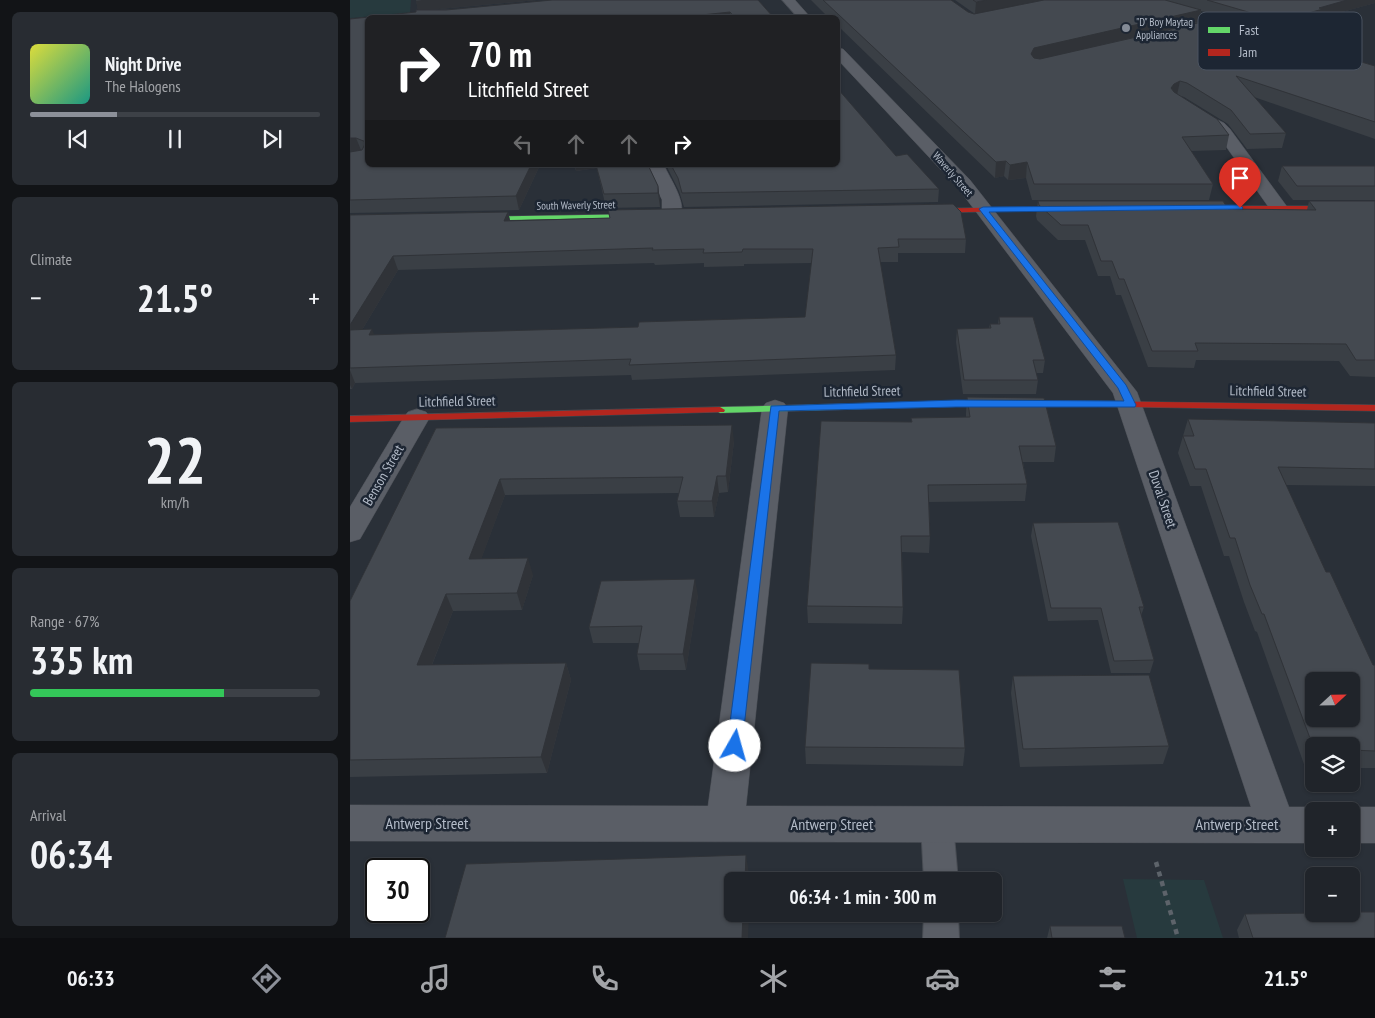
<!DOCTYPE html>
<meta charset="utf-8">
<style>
:root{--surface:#20242a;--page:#282c32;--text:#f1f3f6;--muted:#a2a4a8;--line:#3d4147;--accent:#8c9099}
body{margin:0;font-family:"PT Sans Narrow",sans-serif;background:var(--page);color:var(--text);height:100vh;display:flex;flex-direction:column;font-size:19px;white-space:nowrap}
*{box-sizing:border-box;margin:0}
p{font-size:16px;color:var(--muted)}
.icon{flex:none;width:28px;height:28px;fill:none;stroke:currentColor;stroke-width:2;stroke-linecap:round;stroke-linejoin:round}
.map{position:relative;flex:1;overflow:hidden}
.panel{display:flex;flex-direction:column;gap:12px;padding:12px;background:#121417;width:350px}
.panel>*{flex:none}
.guide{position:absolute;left:15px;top:15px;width:475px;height:152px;border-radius:8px;box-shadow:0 1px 4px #0004,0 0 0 1px var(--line);background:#202124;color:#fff;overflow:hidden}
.needle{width:32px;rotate:68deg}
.buttons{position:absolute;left:955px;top:672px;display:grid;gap:10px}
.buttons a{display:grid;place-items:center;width:55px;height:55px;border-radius:8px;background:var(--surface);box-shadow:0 1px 4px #0004,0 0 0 1px var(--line);font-size:25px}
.speed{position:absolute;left:15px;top:858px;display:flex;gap:10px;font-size:25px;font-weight:700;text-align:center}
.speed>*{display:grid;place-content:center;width:65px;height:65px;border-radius:50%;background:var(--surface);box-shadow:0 1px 4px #0004,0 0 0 1px var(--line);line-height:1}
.speed .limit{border:2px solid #111;border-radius:8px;background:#fff;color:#111}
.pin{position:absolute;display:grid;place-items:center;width:42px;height:42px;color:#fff;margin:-51px -21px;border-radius:50% 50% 50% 0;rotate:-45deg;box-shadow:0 0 5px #0007}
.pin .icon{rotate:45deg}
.me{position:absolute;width:55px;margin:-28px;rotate:7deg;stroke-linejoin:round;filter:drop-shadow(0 0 4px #0008)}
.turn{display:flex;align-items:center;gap:18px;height:105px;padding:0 20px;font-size:22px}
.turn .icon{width:65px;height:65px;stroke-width:2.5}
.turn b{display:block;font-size:35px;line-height:42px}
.lanes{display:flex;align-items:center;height:48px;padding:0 20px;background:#0003;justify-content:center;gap:25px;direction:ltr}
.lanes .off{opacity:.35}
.big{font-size:38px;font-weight:800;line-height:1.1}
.panel .widget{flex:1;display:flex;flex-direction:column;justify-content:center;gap:8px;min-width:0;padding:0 18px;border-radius:8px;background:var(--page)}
.panel .dial{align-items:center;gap:0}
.dial b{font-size:65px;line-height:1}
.song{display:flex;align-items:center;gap:15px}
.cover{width:60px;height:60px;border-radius:8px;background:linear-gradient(135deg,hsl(60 70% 55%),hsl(170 70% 35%))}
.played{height:5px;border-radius:2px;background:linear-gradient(90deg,var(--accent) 30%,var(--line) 30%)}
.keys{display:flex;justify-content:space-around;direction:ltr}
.heat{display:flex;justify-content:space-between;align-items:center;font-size:28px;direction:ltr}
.charge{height:8px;border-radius:4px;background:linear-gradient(90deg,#34c759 67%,var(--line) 0)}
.trip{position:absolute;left:374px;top:872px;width:278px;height:50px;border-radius:8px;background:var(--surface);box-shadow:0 1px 4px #0004,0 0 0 1px var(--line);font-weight:800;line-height:50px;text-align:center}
.tabs{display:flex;height:80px;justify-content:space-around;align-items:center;background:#0d0e11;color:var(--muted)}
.tabs .icon{width:35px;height:35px}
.tabs .current{color:var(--accent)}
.tabs b{font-size:22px;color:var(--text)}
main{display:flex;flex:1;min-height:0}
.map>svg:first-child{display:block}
.green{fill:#273a3e}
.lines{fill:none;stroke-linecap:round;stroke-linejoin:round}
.lane-casing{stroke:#484c53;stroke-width:2}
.street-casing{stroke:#484c53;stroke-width:1}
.fast-casing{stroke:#484c53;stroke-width:1}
.jam-casing{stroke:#484c53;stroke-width:1}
.path{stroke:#5d636a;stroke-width:4.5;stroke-dasharray:5 5;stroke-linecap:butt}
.lane{fill:#5a5e66;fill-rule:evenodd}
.street{fill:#5a5e66;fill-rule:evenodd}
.fast{fill:#63d668;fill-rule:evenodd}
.jam{fill:#b3261e;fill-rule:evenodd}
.wall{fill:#3a3f45;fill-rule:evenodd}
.shaded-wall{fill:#303338}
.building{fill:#444950;stroke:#303338;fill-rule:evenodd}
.route{fill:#1a73e8;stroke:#114b97}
.poi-dot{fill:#848b96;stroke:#1d2633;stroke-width:2}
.labels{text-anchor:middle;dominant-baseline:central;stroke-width:5;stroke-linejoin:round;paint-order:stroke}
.far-poi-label{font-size:11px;fill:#b4bcc9;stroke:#1d2633;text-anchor:start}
.far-street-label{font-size:11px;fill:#b4bcc9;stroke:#1d2633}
.street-label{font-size:14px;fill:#b4bcc9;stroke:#1d2633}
.near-street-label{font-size:16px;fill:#b4bcc9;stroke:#1d2633}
.key{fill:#1d2633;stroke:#4a5360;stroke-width:1}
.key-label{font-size:14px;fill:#b4bcc9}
</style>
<main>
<section class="panel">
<div class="widget">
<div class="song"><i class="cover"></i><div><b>Night Drive</b><p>The Halogens</p></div></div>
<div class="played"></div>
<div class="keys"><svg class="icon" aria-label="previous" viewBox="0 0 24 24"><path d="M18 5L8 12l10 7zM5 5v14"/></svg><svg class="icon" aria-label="pause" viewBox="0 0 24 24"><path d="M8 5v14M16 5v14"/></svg><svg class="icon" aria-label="next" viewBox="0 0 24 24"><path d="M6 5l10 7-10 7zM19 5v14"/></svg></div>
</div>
<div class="widget"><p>Climate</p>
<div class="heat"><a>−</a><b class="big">21.5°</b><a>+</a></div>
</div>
<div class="widget dial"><b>22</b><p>km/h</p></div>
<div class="widget"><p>Range · 67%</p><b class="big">335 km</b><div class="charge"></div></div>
<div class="widget"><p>Arrival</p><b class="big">06:34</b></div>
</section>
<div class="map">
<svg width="1025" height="938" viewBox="0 0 1025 938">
<rect width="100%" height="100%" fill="#2a3038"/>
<!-- green -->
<g class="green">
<polygon points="0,0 61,0 60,13 0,18"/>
<polygon points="773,879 854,880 873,938 787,938"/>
</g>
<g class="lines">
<!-- lane casing -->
<g class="lane-casing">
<g id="lane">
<polygon points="587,809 598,814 603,824 608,881 574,881 571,824 576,814"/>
<polygon points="574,914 608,914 609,938 573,938"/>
</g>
</g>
<!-- street casing -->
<g class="street-casing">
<g id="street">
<polygon points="432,0 445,0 461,18 448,18"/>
<polygon points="488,48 493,49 620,180 787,392 939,807 964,807 975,811 964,811 964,843 0,841 0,805 358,806 412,408 416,403 425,400 434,403 438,408 396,806 901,807 763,393 608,188 488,60"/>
<path d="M850,111l24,12 6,6 58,79 -2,4 -7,2 -7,-2 -54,-77c-8,-7 -19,-11 -26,-19l2,-3z"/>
<path d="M296,165h18c6,14 25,40 15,54l-7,2 -7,-2 -3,-4v-15z"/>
<polygon points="67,409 76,412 80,417 10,539 0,542 0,507 54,417 58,412"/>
<polygon points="1001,807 1025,807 1025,843 1001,843 1001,811 990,811"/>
</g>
</g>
<!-- fast casing -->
<g class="fast-casing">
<g id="fast">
<polygon points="296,214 300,216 299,218 121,221 117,219 121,217"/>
<polygon points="658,400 663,403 662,405 370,413 365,410 370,407"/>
</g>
</g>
<!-- jam casing -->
<g class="jam-casing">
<g id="jam">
<polygon points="792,0 799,0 900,31 895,32"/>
<polygon points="723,206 726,206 726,210 571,213 567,211 571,209"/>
<rect x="836" y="206" width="189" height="4"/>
<polygon points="658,400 1025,405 1025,411 654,405 653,403"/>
<polygon points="370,407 375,410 374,412 0,422 0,416"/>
</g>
</g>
<!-- path -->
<polyline class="path" points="806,862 828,938"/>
<!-- lane -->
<use href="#lane" class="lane"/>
<!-- street -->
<use href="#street" class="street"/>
<!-- fast -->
<use href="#fast" class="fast"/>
<!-- jam -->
<use href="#jam" class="jam"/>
</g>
<!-- wall -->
<g class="wall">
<polygon points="66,0 187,0 78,10 408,0 424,18 18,18 18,165 190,165 169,210 0,213 0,152 11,150 0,151 0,19 66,12 68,10"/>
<path d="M461,0h140l17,12 7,2 -20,-14h420v3l-55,15v3l-44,12 -19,-5 -1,3 119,35v73l-121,-42 32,36 -4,15 -35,1 -19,-25 -44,-27 -3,-1 48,39 -3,15 -35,1 22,33 -4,16h-177l-6,-22 -18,2 -4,-4 -9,2 -157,-152v-8h-9zM851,11l21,6 -24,5z"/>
<polygon points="546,156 589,189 588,202 334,207 329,191 318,169 318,165 488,165"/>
<polygon points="224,165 298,165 308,186 310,200 310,207 256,208 247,168 226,171"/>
<polygon points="932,166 1025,166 1025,200 943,200 928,181"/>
<polygon points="688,201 878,209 957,210 959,201 1025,201 1025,377 1000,376 989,361 846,360 844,368 798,367 771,295 766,295 760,276 748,276 735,240 708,240 687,220 686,216"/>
<path d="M258,210l358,29 -1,14h-67v9h-18l16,93 -1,15 -263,10 -1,-5 -276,8 -3,6h-2v-174l158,-3 2,8 100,-2zM304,263l1,2 49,-2v4l40,-1v-2l68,-1 -7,54 -167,10 -264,8 -12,-5 36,-60z"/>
<polygon points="649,317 695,360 693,373 686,373 688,380 686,394 613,394 606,342 607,329 639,328 640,324 648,324"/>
<polygon points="617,397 706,446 704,462 673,462 677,484 675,501 579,502 580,536 579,553 552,552 553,607 552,624 458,623 457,606 561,422 561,418 616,417 616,413"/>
<polygon points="838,419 1025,423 1025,486 936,485 976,572 1023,665 1025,665 1025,768 1001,768 1001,746 964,746 964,767 955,767 907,632 905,631 894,602 879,556 874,556 851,486 840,486 828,453"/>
<polygon points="86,428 384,441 378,492 369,493 364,517 330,517 327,501 329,493 155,495 131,559 183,575 172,610 103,611 82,665 216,663 221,680 197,773 0,777 0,601"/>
<polygon points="683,523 794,607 791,616 804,660 800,673 761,673 748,620 698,621 681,536"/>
<polygon points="348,595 336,670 290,670 287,654 289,643 243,643 239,627"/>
<polygon points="519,669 615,748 613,766 456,764 455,747"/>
<polygon points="663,676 819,746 813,764 670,767 661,693"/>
<polygon points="895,914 1025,938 889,938 887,930"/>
<polygon points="700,926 775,938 697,938"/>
</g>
<!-- shaded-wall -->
<g class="shaded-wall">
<polygon points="72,0 187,0 68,11 66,1"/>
<polygon points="637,0 695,0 625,14 626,2"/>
<polygon points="997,0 1025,0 1025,3 970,18 970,21 926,33 929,21 969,8"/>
<polygon points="851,10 848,22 683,61 681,54 684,48"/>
<polygon points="380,12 380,18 323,18"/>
<polygon points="908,27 905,39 899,29"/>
<polygon points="830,81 827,95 821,88 824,84"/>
<polygon points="0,138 6,138 11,150 0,151"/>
<polygon points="656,161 654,176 645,178 646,162"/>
<polygon points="677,162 676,178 658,180 660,165"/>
<polygon points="181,165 190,165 169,210 166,196"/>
<polygon points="225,165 246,165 247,168 226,171"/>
<polygon points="308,186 310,200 310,207 308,193"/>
<polygon points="158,212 161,226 154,221"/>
<polygon points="43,256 48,270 3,345 0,338 0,325"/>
<polygon points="22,329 28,345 19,335"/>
<polygon points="0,370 5,383 2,389 0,385"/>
<polygon points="382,425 384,441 378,492 376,476"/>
<polygon points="367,476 369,493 364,517 362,501"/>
<polygon points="150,479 155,495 125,576 119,559"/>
<polygon points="178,558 183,575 172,610 167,593"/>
<polygon points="345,579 348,595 336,670 333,654"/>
<polygon points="96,594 103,611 75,682 67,665"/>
<polygon points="216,663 221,680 197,773 191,757"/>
<polygon points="396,855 400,881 395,881"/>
<polygon points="393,914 399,914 398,938 392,938"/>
</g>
<!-- building -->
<g class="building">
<polygon points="202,0 408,0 424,18 385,18 380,12 323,18 18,18 18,165 181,165 166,196 0,200 0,152 12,150 16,142 6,138 0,138 0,19 66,12 66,10 96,10"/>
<polygon points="473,0 601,0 618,12 624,14 694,0 815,0 851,10 684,48 681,54 684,58 690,59 874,17 908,27 899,29 1025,66 1025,122 886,76 936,133 900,134 881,110 837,83 830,81 824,84 821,88 824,92 867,119 879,135 832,137 863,184 684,184 677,162 660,165 656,161 646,162"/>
<polygon points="623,0 637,0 626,2"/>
<polygon points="857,0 997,0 969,8 973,9 929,21"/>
<polygon points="488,89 546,156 557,154 589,189 332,193 328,178 321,165 488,165"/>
<polygon points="246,165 298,165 308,186 308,193 254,194"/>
<polygon points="932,166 1025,166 1025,186 947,186"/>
<polygon points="688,201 873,201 878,209 966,210 959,201 1025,201 1025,360 1006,360 996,344 845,343 848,351 802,351 774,279 769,279 762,261 751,261 738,225 711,225 689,205"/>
<polygon points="603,204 611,212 616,239 548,239 549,247 528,248 546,355 279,365 281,359 0,368 0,330 22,329 19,335 80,333 288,327 289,322 455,317 463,249 393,249 392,252 353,253 354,249 302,250 303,248 43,256 0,325 0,215 158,212 154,221 260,218 258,210"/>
<polygon points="649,317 683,317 695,360 683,360 688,380 614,380 607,329 641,328 640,324 650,324"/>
<polygon points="617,397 694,398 706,446 669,446 677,484 578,485 580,536 551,536 553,607 457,606 471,421 562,422 561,418 620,417"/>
<path d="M838,419l187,4v46l-97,-2 48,105h4l43,93h2v86l-24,-1v-4h-37v3l-50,-135h-2l-12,-29 -15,-47h-5l-24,-69h-11l-12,-33h11zM964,681h37v38h-37z"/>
<polygon points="382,425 376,476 367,476 362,501 327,501 333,477 150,479 119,559 178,558 167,593 96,594 67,665 216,663 191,757 0,760 0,601 86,428"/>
<polygon points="768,522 794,607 789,607 804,660 764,661 751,608 701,608 683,523"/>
<polygon points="345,579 333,654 287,654 292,626 239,627 251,581"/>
<polygon points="461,663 519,664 519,669 609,670 615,748 455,747"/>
<polygon points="799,675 819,746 673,749 663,676"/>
<polygon points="396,855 395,881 382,881 382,914 393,914 392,938 95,938 116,864"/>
<polygon points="1001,912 1025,912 1025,938 903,938 895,914 964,913 964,914 1001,914"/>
<polygon points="700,926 772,926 775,938 702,938"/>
</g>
<!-- route -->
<polygon class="route" points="890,205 893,208 892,209 639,212 776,385 786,405 785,407 606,407 429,411 392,746 390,751 385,753 379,751 377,746 421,406 606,400 774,401 768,388 629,209 633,207"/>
<!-- markers -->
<circle class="poi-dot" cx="776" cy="28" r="5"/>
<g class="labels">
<!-- far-poi labels -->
<g class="far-poi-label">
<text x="786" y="22">"D" Boy Maytag<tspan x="786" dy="13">Appliances</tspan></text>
</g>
<!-- far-street labels -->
<g class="far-street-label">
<text transform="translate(603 174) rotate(49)">Waverly Street</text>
<text transform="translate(226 205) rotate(-1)">South Waverly Street</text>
</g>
<!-- street labels -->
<g class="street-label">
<text transform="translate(512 391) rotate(-1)">Litchfield Street</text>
<text transform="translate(918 391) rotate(1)">Litchfield Street</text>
<text transform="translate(107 401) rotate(-1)">Litchfield Street</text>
<text transform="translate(33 475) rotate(-60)">Benson Street</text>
<text transform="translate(813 499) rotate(71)">Duval Street</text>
</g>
<!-- near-street labels -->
<g class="near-street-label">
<text x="77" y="823">Antwerp Street</text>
<text x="482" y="824">Antwerp Street</text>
<text x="887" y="824">Antwerp Street</text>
</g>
</g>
<!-- legend -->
<rect x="848" y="12" width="164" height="58" rx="8" class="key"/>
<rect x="858" y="27" width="22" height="6" fill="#63d668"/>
<rect x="858" y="49" width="22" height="7" fill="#b3261e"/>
<g class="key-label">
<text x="889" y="35">Fast</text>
<text x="889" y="57">Jam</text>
</g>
</svg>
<div class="buttons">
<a><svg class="needle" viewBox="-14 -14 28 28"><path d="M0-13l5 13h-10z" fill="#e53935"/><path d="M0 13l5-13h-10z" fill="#a2a4a8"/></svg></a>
<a><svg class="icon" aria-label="layers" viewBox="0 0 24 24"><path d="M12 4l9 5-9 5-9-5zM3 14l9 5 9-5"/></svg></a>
<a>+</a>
<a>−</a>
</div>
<div class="speed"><div class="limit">30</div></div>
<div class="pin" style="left:890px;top:208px;background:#d93025"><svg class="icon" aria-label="arrive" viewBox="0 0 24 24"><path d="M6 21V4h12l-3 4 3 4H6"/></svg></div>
<svg class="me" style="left:385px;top:746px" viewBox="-20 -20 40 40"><circle r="19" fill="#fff"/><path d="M0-13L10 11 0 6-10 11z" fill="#1a73e8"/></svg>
<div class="trip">06:34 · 1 min · 300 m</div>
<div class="guide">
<div class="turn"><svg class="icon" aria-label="right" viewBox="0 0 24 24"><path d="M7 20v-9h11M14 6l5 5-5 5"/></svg><div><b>70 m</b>Litchfield Street</div></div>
<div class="lanes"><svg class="icon off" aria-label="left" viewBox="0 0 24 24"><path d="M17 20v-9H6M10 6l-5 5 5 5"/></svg><svg class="icon off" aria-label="ahead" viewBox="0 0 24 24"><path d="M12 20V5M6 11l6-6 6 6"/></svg><svg class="icon off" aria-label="ahead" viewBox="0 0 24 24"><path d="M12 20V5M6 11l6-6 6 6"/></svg><svg class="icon" aria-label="right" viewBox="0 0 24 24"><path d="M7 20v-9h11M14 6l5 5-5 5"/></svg></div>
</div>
</div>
</main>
<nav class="tabs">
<b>06:33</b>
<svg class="icon current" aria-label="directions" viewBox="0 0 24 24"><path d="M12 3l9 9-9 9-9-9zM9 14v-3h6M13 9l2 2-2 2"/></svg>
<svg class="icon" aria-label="music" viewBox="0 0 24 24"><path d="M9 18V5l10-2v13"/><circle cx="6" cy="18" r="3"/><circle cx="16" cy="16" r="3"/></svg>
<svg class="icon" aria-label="phone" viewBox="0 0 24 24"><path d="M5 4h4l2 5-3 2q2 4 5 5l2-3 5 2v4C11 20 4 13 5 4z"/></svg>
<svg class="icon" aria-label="climate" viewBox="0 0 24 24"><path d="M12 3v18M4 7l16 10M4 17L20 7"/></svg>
<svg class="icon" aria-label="car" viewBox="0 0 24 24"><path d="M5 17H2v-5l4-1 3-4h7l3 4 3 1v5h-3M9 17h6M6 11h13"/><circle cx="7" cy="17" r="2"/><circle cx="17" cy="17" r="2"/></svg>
<svg class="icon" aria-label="filters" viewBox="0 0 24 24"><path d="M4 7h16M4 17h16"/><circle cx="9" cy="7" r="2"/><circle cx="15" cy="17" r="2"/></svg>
<b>21.5°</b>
</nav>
